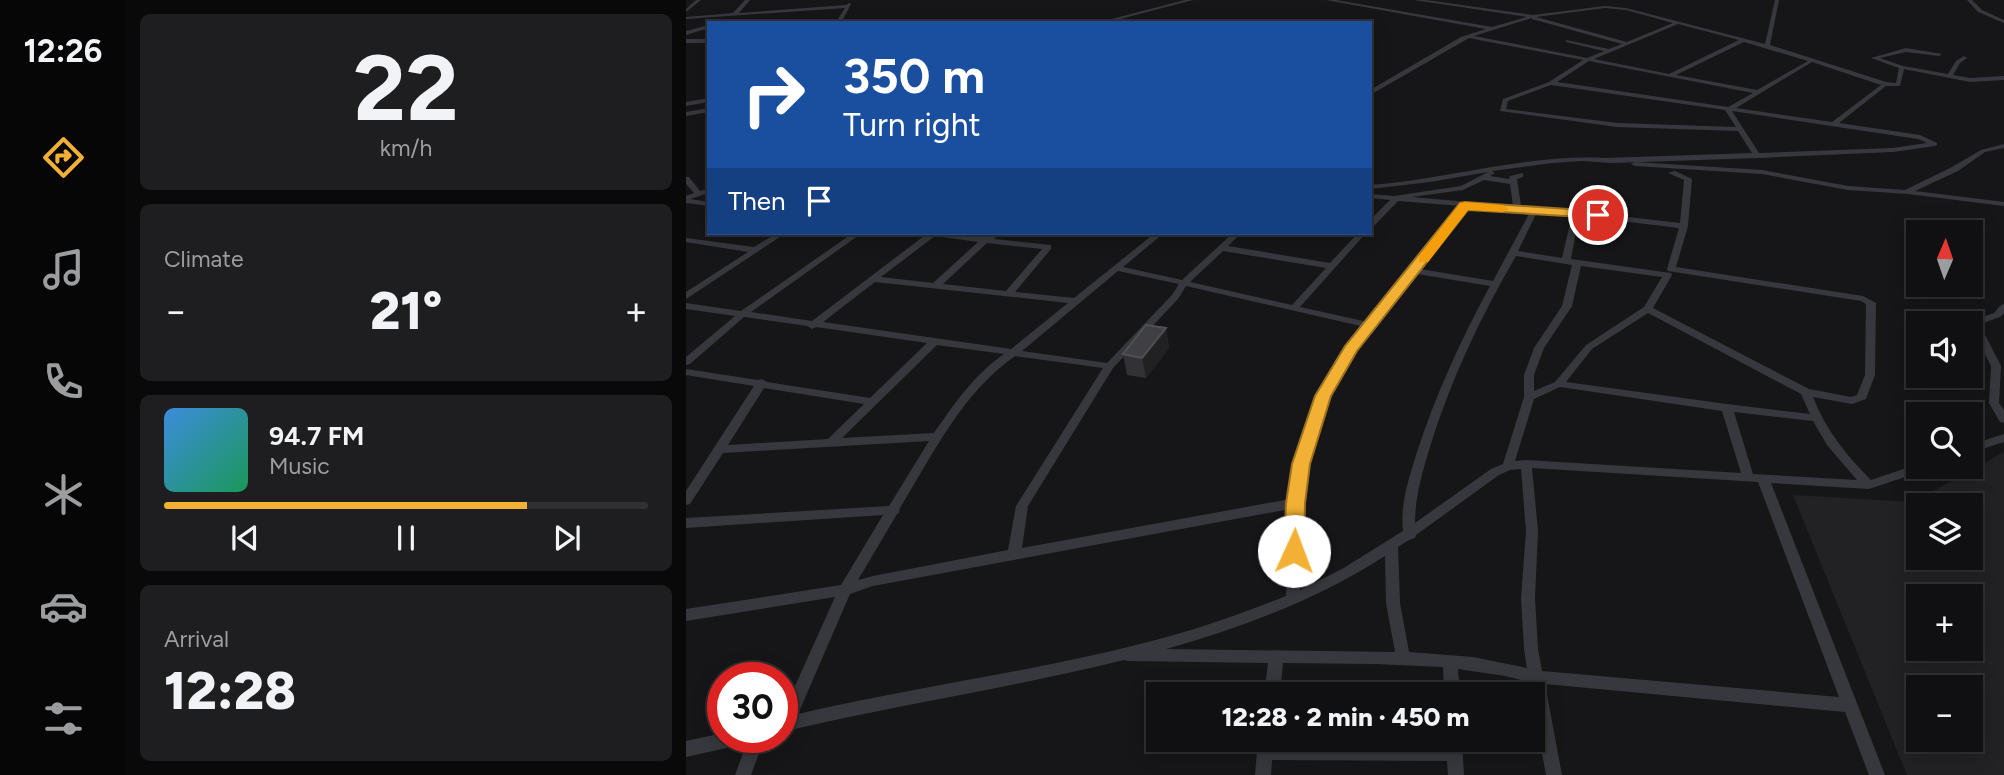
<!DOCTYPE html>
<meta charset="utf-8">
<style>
:root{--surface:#101012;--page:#1e1e20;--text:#f1f3f6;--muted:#9c9d9f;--line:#303032;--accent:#f2b134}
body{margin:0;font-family:Figtree,sans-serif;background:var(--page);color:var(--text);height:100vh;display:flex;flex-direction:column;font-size:26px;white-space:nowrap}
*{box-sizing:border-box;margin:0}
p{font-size:23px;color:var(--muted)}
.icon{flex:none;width:38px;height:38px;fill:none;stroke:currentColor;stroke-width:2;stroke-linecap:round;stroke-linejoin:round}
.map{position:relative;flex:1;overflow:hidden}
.panel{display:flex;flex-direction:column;gap:14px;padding:14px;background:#09090a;width:560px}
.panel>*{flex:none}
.guide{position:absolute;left:21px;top:21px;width:665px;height:214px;border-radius:0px;box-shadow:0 4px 18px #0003,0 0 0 2px var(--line);background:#1a4fa0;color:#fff;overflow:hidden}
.needle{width:46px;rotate:2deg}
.tools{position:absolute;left:1220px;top:220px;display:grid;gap:14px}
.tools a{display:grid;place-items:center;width:77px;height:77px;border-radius:0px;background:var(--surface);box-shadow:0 4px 18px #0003,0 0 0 2px var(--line);font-size:35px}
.speed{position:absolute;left:21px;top:662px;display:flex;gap:14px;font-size:35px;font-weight:700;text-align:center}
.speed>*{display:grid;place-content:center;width:91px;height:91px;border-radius:50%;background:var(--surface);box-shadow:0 4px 18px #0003,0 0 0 2px var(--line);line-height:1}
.speed .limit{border:10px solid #d22;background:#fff;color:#111}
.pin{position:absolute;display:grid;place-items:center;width:60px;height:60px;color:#fff;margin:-30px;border:4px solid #fff;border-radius:50%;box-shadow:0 2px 7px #0007}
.me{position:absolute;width:77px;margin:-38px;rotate:2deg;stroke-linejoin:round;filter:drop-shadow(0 0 5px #0008)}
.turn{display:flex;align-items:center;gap:24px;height:147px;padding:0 21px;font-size:32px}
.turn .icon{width:91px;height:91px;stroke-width:2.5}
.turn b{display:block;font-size:49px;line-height:60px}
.then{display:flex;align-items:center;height:66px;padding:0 21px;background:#0003;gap:14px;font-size:26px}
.big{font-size:52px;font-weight:800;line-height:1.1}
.panel .widget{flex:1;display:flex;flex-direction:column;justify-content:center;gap:10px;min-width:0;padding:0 24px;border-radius:10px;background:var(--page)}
.panel .dial{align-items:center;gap:0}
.dial b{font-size:91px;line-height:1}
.song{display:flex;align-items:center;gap:21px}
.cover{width:84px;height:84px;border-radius:10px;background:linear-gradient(135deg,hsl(210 70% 55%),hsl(150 70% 35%))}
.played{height:7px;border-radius:4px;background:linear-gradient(90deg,var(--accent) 75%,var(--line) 75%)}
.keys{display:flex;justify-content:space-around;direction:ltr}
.heat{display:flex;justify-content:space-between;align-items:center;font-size:38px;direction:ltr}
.trip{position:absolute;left:460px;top:682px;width:399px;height:70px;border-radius:0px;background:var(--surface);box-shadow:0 4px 18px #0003,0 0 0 2px var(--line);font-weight:800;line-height:70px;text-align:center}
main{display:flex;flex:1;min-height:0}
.tabs{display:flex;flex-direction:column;width:126px;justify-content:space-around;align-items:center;background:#060607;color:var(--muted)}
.tabs .icon{width:49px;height:49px}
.tabs .current{color:var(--accent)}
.tabs b{font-size:32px;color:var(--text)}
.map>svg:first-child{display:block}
.built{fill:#222225;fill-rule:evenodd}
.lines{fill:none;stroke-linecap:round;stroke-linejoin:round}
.minor{fill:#37383d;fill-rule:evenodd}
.wall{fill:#323236}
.shaded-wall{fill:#212124}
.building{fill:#3f3f44;stroke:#4f5156;stroke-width:2}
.route{fill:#f2b134;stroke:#9d7322;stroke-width:2}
.slow{fill:#f59e0b}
</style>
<main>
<nav class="tabs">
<b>12:26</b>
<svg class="icon current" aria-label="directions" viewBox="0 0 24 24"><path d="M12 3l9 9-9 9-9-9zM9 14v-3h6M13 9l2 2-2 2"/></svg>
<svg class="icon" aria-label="music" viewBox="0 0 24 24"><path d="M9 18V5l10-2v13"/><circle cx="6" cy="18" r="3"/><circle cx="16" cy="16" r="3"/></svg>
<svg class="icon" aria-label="phone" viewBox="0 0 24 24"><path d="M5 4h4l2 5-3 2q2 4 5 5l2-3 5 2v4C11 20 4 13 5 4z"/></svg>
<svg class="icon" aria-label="climate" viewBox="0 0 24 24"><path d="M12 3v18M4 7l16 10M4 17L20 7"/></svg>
<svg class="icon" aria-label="car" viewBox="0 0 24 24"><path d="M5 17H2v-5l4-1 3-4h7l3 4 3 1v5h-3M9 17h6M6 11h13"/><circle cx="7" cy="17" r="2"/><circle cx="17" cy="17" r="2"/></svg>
<svg class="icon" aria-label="filters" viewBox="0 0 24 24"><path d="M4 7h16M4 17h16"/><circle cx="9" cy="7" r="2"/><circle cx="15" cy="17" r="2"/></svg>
</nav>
<section class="panel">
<div class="widget dial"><b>22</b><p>km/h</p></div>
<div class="widget"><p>Climate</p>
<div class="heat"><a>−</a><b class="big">21°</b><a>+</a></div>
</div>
<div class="widget">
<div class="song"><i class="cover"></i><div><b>94.7 FM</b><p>Music</p></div></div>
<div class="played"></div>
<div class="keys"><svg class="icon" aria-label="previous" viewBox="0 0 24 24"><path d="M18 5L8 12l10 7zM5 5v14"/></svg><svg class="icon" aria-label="pause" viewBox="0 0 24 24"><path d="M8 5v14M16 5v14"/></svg><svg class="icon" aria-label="next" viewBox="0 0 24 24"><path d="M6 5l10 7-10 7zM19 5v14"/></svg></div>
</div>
<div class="widget"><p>Arrival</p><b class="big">12:28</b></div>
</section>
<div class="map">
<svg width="1318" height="775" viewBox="0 0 1318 775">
<rect width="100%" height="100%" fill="#161618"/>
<!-- built -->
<path class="built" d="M1318,452v323h-97l-114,-280 120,7zM1232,506h52v52h-52zM1232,597h52v52h-52zM1232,688h52v52h-52z"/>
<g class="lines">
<!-- minor -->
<g class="minor">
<polygon points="10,0 15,0 0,12 0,9"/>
<polygon points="59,0 64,0 53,13 160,5 163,3 165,4 155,23 127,23 152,19 159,8 0,19 0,17 47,13"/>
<polygon points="499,0 507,0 419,23 410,23"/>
<path d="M640,0h10l156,27 35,-10 -113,-17h12l107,15 72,-9 21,2 139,36 10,-44h4l-9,45 116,37 10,1 3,-15 -28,-10 35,-10 36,6 -3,2 -33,-4 -26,6 23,8 45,8 8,-13 8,-5 3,2 -7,5 -7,12 17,3 34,-2v4l-34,2 -66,-13 -4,17h-14l-47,37 81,12 17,8v2l-2,1 -42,6 -135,6 -146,5 -30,-2 -30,2 -60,8 3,2 -5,3 19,3 1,-3 13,-3v4l-6,2 4,27 55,5 104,12 4,-43 -16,-7 7,-2 17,8 -4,47 -12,41 187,29 13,7 -1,72 -9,24 -14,5 -39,-7c13,33 33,58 58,83l47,-16v3h10l-2,3 -57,19 -98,-6 114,292h-16l-24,-63 -300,-28 17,91h-16l-17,-93 -24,-6 -47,-7 2,26h-16l-1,-28 -68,-3 -92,-1 -3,32h-16l4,-32 -140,-2 -4,-1c-113,28 -229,45 -342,72v-17l53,-118 -149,24v-12l155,-24 42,-70 -197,13v-10l203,-12 40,-65 -206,12 -33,51 -4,1v-14l68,-105 -68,-11v-6l72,11 4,-1 5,3 103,16 57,-55 -111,-16 -4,2 -5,-3 -63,-9 -54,47 -4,1v-8l49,-41 -49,-7v-6l55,8 112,-78h9l-111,79 61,9 116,-88c18,0 35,3 52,4 7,0 14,-4 22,-4l-8,6 57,6v4l-36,43 59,6 81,-65h9l-41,34 59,13 51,-47h8l-13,13 102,17 28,-30h8l-66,74 68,15 93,-116 -63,-5 -25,26h-3v-7l20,-20 -20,-2v-4l24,2 67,-10 27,-14 -58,10 -60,7v-4c79,-6 156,-31 235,-27l147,-5 -14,-22 -121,-4 -117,-16 3,-12 46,-17 34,-22 -114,-22 -99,57v-5l91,-53 25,-8zM919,8l21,2 47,13 -46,19 -91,-25zM846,18v1l90,25 -13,5 -43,-9v2l38,9 -17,7 -113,-22zM992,24l61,16 -70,34 -75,-15zM1058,42l64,19 -51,29 -81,-15zM903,61l164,32 -25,14 -171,-25zM1126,62l69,23 -49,37 -96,-14zM865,85l174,25 11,17 -119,-4 -111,-14 2,-8zM1046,111l186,28 9,4 -34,5 -134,5zM798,180l26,4 3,22 -101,-9 51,-7zM783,206l61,6 -37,69 -73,-12zM851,212l35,3 -10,43 -44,-7zM893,216l100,12 -12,41 1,2 193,30 5,3 -1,71 -8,20 -6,2 -42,-8 -156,-81 19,-33 -1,-2 -100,-14zM249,236l43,6 -45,41 -52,-6zM301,243l55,6 -36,42 -63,-7zM537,251l103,17 -34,37 -102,-23zM830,256l56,9 -10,41 -28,42 -10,27v22l-21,67 -12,5 -76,54c0,-26 7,-49 14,-73 21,-69 52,-134 87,-194zM895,266l81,11 -18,30 -58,38 -31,37 -21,9v-16l10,-27 28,-42zM432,271l61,13 -7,11 -65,68 -85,-12zM731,274l73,12c-29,53 -54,108 -73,166 -8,26 -17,52 -14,79l-61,38 -42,21c0,-41 -1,-83 7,-123 14,-76 62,-134 110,-193zM189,282l193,21 -57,46 -188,-27zM500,286l179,41c-42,54 -67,105 -75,172l-268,49 6,-42 85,-138 65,-69zM962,313l153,81 9,20 -83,-10 -161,-22 26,-33zM251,345l67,9c-30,21 -50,50 -70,79l-92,5zM329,356l88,12 -87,138 -8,44 -135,26 -15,4 39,-66 2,-1 1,-5c33,-54 62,-115 115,-152zM874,387l162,24 19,62 -215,-13 -11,1 19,-62zM78,388l100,16 -36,35 -100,6zM1048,412l79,9 14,24 30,35 -104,-6zM846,468l226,14 81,215 -297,-26 -4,-22 -3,-51 3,-67zM835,469l5,62 -5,67 3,51 3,19 -54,-11 -64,-5 -9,-49 -2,-56 11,-7 6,-2 1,-3 83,-60 11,-5zM604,509l-4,87c-38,15 -76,29 -116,40 -122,34 -249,49 -372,78l52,-120 23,-8zM699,556l1,47 9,49 -229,-3c76,-21 152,-50 219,-93z"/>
<polygon points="1281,0 1286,0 1296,10 1318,20 1318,23 1292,12"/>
<polygon points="23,25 23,28 0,35 0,31"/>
<rect x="0" y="39" width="23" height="4"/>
<polygon points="23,98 23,102 0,106 0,102"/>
<polygon points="23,108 23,112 0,116 0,112"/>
<polygon points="1318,144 1318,148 1299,152 1272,171 1229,191 1318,202 1318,206 1222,194 1162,190 1076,174 949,166 945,164 949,162 1076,170 1162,186 1219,190 1266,167 1295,150"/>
<polygon points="0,177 3,177 14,191 23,189 23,193 4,199 23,202 23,206 0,203 0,196 8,193 0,184"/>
<polygon points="91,233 100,233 0,299 0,292 62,252 0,242 0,238 68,247"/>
<polygon points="1318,304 1318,313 1314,317 1297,323 1295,327 1315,366 1313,403 1318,410 1318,423 1314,422 1303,403 1305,366 1285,327 1290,319 1308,313 1315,305"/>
<polygon points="1318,434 1318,442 1284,453 1284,445"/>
<polygon points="37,733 37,737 62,737 60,742 54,745 0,757 0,741"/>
<polygon points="63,737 79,737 65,775 49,775"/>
<polygon points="572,740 588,740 588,744 760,745 760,740 776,740 778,775 762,775 761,761 586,760 585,775 569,775"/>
</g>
</g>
<!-- wall -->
<polygon class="wall" points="480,328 483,348 460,378 441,375 437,354"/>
<!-- shaded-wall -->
<polygon class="shaded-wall" points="480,328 483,348 460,378 456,358"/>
<!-- building -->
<polygon class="building" points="460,325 480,328 456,358 437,354"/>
<!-- route -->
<polygon class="route" points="779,202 912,211 918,215 912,218 782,210 671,351 645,396 624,464 619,503 618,551 615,557 608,559 601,557 598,551 600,503 606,464 629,396 659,346 774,203"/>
<!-- slow -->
<polygon class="slow" points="779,202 817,205 823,209 817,212 782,210 742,262 733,262 733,256 774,203"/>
</svg>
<div class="tools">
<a><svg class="needle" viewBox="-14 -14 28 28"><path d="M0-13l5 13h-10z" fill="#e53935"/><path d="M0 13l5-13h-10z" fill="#9c9d9f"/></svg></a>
<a><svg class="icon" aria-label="sound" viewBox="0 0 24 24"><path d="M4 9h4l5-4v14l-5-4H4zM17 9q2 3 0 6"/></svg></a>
<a><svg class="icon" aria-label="search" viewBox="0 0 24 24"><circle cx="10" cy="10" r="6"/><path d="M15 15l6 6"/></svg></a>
<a><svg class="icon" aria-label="layers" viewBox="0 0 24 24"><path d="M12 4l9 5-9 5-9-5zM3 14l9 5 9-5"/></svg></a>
<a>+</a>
<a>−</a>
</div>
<div class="speed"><div class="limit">30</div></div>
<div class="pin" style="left:912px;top:215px;background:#d93025"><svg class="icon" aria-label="arrive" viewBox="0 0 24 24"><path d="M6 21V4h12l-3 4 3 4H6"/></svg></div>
<svg class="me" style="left:608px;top:551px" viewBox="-20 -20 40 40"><circle r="19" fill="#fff"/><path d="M0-13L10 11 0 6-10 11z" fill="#f2b134"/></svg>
<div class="trip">12:28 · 2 min · 450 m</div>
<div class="guide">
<div class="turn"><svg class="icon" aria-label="right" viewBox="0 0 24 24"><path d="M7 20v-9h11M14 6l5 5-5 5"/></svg><div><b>350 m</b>Turn right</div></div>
<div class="then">Then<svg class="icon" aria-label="arrive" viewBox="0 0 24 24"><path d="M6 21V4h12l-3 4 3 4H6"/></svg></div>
</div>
</div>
</main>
